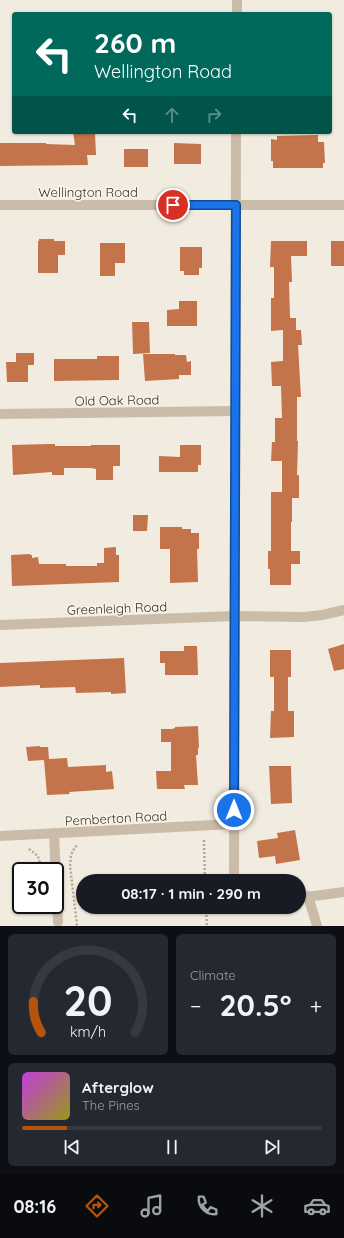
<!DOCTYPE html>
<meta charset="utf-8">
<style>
:root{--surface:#171b24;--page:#242831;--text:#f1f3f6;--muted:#9ea1a6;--line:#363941;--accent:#b45309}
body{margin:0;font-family:Quicksand,sans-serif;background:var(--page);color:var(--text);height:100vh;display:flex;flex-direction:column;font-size:15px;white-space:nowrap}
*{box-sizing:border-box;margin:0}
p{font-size:13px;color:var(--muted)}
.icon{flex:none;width:22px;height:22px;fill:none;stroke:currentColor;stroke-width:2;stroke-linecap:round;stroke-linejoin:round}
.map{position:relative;height:926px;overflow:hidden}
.sheet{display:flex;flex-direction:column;gap:8px;padding:8px;background:#0d0f14;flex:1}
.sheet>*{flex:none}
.guide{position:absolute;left:12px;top:12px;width:320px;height:122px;border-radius:4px;box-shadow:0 1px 3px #0004;background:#00695c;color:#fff;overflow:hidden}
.speed{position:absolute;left:12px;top:862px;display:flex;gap:8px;font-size:20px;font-weight:700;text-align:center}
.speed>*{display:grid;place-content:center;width:52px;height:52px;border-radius:50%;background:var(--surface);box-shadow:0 1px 3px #0004;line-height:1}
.speed .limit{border:2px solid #111;border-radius:6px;background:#fff;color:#111}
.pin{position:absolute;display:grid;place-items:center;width:34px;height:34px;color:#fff;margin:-17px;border:2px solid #fff;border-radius:50%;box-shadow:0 1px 4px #0007}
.me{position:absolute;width:44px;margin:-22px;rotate:0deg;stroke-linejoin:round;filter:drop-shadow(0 0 3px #0008)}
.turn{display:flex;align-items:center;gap:14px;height:84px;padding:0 16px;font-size:18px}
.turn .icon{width:52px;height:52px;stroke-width:2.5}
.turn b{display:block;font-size:28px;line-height:34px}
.lanes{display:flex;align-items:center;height:38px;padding:0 16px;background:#0003;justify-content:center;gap:20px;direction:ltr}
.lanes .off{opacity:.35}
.big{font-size:30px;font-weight:800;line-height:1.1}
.sheet .card{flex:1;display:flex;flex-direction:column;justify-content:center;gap:6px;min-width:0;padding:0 14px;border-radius:6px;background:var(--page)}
.sheet .dial{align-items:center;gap:0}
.dial svg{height:104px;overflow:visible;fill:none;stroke:var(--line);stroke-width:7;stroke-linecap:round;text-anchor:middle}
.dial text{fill:var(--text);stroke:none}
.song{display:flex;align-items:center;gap:12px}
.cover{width:48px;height:48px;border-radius:6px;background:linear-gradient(135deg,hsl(290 70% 55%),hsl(60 70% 35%))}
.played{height:4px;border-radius:2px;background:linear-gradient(90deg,var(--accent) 15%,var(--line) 15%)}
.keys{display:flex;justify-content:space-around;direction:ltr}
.heat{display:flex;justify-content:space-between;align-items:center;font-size:22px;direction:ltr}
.sheet .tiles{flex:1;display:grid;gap:8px;grid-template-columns:1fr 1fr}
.card:last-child{grid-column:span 2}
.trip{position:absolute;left:76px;top:874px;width:230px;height:40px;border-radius:20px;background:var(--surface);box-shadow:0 1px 3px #0004;font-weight:800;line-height:40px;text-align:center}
.dock{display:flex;height:64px;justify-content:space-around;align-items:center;background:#090b0e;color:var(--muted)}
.dock .icon{width:28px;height:28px}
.dock .on{color:var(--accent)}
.dock b{font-size:18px;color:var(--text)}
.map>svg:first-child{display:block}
.building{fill:#c4744b}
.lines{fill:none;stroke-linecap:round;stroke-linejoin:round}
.path{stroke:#b6a695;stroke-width:2.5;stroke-dasharray:2 2;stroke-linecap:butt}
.minor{stroke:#cbbcaa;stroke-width:10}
.route-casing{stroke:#114b97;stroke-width:10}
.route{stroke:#1a73e8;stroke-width:7}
.labels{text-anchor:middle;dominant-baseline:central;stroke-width:3;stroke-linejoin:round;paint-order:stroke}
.street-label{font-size:13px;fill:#38302a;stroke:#faf5eb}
</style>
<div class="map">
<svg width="344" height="926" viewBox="0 0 344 926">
<rect width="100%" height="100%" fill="#f2ebdf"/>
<!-- building -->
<g class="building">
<polygon points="73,132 95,133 96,155 87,155 88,165 0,166 0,143 46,143 46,144 75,145"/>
<polygon points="318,135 318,142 324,142 325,163 323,163 323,168 273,168 273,161 271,161 271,139 277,140 277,136"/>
<polygon points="174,143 201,144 201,164 174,164"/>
<rect x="124" y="149" width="24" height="18"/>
<polygon points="39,239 54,239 54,241 65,241 65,255 58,255 58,273 38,273 38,241 39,241"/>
<polygon points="271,241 307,241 307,256 291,256 292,282 289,282 290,318 296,318 296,330 301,330 302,345 298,345 301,397 297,397 297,441 298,441 297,475 299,475 299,498 292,498 292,522 291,522 291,551 300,551 300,564 291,564 291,585 270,585 270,569 268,569 268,551 271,551 271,492 282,492 282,461 271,461 272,442 275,442 275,418 282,418 281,386 272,386 271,362 283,361 283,330 271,331 271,298 274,298 274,267 270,267"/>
<rect x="331" y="241" width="13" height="25"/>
<polygon points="100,243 125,243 125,263 115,263 115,276 100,276"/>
<polygon points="180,247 202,247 202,268 199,268 199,275 184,275 184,271 180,271"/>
<polygon points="179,301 197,301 197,326 167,326 167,310 179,309"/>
<polygon points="132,322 149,322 150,353 133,354"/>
<polygon points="16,353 34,353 34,365 28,365 28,382 7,382 6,362 16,362"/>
<polygon points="143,354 175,354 175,355 186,355 187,362 191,361 191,375 179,375 179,379 145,381"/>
<polygon points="97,356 119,356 119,380 54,381 54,359 97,359"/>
<polygon points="49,444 55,444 55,446 91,446 91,445 120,445 120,466 113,466 113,480 96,480 96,469 91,468 64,468 64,475 52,475 52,472 13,475 12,445"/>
<polygon points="180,445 201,445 201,465 198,465 198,472 159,472 159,456 180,457"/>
<polygon points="133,515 148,515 147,531 133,531"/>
<polygon points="160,527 182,527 182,529 191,529 191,533 199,533 199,549 197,549 198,582 170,583 170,549 160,549"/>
<polygon points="116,547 116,555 119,555 119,582 12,586 11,555 30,554 30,555 32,555 32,558 38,557 39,564 66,564 66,566 97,566 97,563 104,563 104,548"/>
<polygon points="344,644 344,669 334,671 328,649"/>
<polygon points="184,646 197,646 198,675 165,675 165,663 160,663 160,651 184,651"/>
<polygon points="270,650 291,650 291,677 288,677 288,711 294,711 294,737 270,738 271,711 274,711 274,677 270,677"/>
<polygon points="124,658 126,693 111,694 111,692 76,693 75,687 40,688 40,685 0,687 0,663"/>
<polygon points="198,726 199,748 198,748 198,755 196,755 198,785 184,785 185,789 157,789 156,771 171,771 171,742 161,742 161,729 172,729 175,728 175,727"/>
<polygon points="40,746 40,747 48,747 49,759 67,758 68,767 106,765 106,772 112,771 114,789 69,792 70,794 47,795 44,760 28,761 26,747"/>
<polygon points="269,766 291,766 292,803 271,804"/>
<polygon points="295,830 300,860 276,864 275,856 259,858 257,841 278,838 277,833"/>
</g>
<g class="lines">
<!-- path -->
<g class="path">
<polyline points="204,840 205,881"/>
<polyline points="77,846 75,847 71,855 70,866 77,925 78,926"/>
<polyline points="29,849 38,856 42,871"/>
<polyline points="206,907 207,926"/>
</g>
<!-- minor -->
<g class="minor">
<polyline points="237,14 237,0"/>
<polyline points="0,205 344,205"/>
<polyline points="0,414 235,411"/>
<polyline points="0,625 234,616 304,617 322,615 344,610"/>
<polyline points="54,834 58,922"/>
<polyline points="0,836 234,824"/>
<polyline points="234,881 236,132"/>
<polyline points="308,896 317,926"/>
<polyline points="299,898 344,892"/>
</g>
</g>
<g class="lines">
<!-- route casing -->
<g class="route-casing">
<polyline id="route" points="173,205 236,205 234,810"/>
</g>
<!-- route -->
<use href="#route" class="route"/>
</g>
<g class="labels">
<!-- street labels -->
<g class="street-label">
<text x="88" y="192">Wellington Road</text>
<text transform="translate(117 400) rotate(-1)">Old Oak Road</text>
<text transform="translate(117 608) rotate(-2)">Greenleigh Road</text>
<text transform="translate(116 818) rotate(-3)">Pemberton Road</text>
</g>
</g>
</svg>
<div class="speed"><div class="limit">30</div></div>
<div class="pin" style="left:173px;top:205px;background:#d93025"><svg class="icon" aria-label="arrive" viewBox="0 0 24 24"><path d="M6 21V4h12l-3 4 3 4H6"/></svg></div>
<svg class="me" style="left:234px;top:810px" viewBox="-20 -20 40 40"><circle r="17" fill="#1a73e8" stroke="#fff" stroke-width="3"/><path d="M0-11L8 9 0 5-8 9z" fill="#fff"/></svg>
<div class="trip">08:17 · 1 min · 290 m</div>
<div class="guide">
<div class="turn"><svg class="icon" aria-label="left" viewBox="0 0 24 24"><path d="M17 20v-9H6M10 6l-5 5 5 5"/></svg><div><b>260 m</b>Wellington Road</div></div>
<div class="lanes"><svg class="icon" aria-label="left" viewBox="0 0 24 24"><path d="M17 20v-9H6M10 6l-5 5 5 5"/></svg><svg class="icon off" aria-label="ahead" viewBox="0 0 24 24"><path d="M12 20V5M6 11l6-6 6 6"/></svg><svg class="icon off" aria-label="right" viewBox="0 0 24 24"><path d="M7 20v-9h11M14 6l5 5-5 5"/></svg></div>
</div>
</div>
<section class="sheet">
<div class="tiles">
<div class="card dial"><svg viewBox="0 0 100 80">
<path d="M14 69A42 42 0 1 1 86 69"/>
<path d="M14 69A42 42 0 0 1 8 45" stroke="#b45309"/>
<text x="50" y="56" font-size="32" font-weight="700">20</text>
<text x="50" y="72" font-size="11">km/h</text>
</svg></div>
<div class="card"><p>Climate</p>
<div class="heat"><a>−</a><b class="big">20.5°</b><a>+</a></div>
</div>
<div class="card">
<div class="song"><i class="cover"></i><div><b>Afterglow</b><p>The Pines</p></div></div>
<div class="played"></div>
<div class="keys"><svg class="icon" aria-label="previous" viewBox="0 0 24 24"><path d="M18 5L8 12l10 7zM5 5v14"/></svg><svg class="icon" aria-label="pause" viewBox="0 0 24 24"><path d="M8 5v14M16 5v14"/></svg><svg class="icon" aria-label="next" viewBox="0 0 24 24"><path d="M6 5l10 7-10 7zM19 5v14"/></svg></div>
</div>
</div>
</section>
<nav class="dock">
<b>08:16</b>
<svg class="icon on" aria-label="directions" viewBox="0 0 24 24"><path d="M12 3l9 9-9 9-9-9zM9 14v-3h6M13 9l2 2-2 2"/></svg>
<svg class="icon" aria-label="music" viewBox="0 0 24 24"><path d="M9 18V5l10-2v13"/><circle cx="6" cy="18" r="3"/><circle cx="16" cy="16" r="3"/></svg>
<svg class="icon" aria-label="phone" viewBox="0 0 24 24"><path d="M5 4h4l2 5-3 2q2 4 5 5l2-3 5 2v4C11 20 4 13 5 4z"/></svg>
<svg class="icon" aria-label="climate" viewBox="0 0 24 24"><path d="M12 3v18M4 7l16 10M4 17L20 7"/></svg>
<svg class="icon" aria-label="car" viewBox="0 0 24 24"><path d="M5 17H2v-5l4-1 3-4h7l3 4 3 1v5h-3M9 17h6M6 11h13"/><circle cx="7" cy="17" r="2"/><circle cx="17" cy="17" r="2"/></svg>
</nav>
